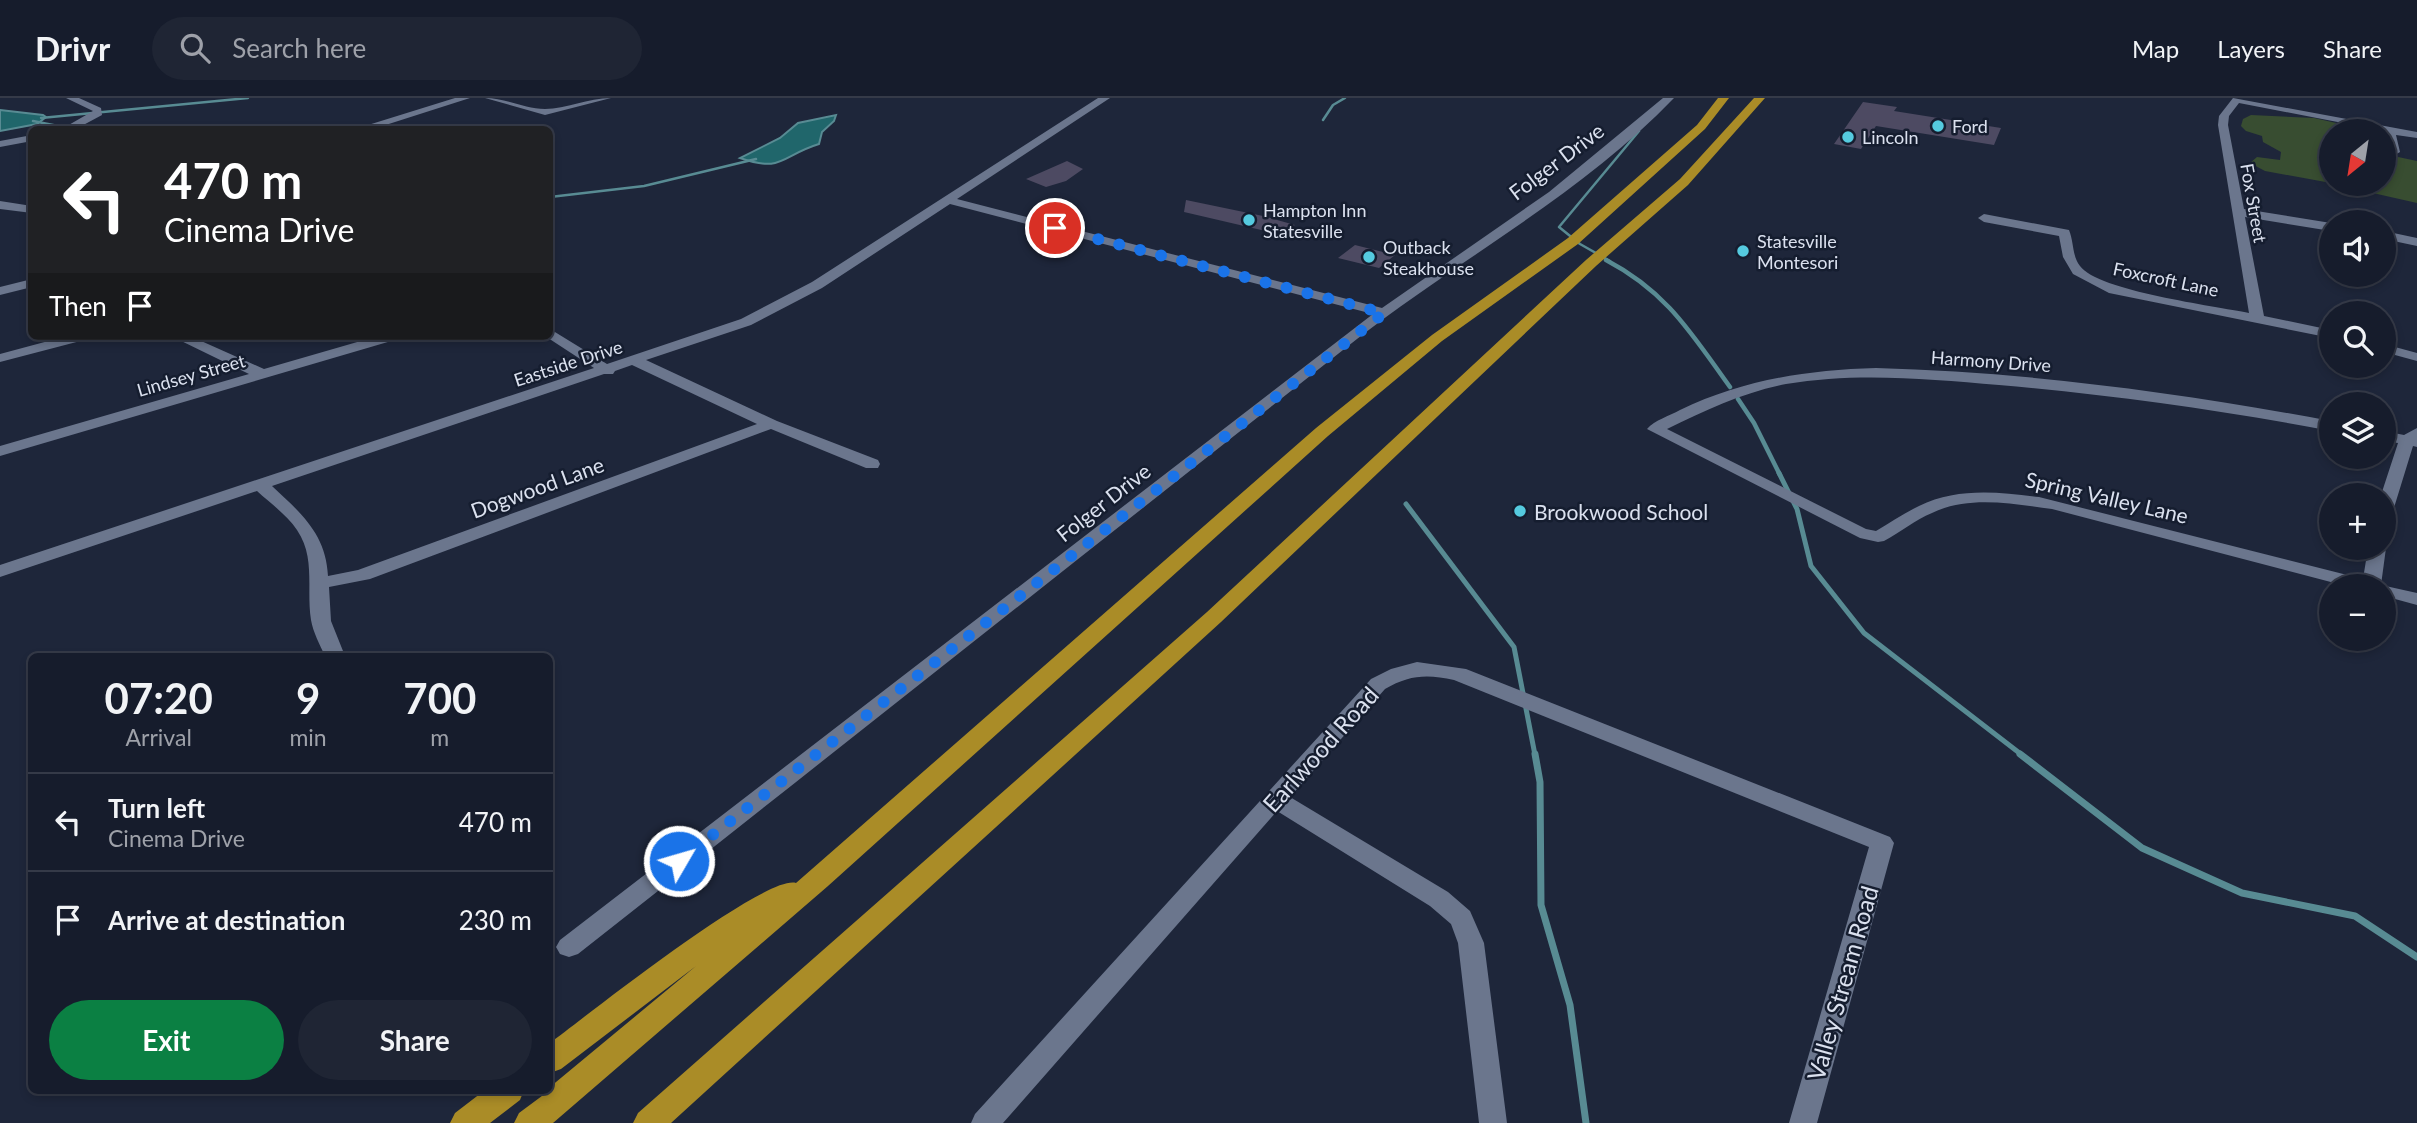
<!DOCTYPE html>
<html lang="en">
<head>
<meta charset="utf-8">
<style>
  body { margin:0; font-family:Lato,sans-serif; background:#1f2534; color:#f1f3f6; height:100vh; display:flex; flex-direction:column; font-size:26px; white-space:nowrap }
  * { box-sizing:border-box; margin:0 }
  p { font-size:23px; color:#9ea1a9 }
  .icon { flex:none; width:38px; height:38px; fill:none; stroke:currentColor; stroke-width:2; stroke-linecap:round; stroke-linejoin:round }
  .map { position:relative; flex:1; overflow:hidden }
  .details { position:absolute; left:28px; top:555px; width:525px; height:441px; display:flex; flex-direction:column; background:#161c2c; border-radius:10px; box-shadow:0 4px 10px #0003,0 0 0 2px #353a48 }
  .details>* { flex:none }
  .banner { position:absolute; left:28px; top:28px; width:525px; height:214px; border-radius:10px; box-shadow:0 4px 10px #0003,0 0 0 2px #353a48; background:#202124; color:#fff; overflow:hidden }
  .needle { width:46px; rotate:210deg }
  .controls { position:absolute; left:2319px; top:21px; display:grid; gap:14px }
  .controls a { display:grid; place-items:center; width:77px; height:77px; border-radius:50%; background:#161c2c; box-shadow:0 4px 10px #0003,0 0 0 2px #353a48; font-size:35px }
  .pin { position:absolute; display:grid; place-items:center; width:60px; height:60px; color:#fff; margin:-30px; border:4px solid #fff; border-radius:50%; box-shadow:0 2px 7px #0007 }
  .me { position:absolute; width:77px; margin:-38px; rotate:52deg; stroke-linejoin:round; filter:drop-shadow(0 0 5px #0008) }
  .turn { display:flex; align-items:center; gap:24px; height:147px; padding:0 21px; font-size:32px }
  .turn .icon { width:91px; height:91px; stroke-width:2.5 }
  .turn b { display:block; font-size:49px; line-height:60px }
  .then { display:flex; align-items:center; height:66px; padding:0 21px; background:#0003; gap:14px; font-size:26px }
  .eta { display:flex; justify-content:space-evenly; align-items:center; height:119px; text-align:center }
  .eta b { font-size:42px; font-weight:700; line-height:49px }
  .button { display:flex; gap:14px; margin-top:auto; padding:14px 21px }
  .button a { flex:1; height:80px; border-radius:42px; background:#0b8043; color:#fff; font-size:28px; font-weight:700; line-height:80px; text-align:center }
  .button a+a { background:#1f2534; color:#f1f3f6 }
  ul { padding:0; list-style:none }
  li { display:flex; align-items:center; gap:21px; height:98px; padding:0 21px; border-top:2px solid #353a48 }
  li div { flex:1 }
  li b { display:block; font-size:26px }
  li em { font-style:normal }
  header { display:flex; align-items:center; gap:42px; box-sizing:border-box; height:98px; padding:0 35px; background:#161c2c; border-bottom:2px solid #353a48 }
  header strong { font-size:33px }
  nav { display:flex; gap:38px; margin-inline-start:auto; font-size:24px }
  .search { width:490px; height:63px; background:#1f2534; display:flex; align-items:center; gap:18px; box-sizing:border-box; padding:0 24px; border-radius:38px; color:#9ea1a9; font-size:26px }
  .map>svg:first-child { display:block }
</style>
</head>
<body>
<header>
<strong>Drivr</strong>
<div class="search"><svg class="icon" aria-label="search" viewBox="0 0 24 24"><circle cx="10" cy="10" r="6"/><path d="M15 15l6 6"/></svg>Search here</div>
<nav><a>Map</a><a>Layers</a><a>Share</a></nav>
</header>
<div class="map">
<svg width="2417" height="1025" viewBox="0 0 2417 1025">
  <rect width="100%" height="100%" fill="#1e263a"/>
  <path fill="#384d31" d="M2251,17L2314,20L2354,29L2331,33V85L2265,73L2250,65L2257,59L2280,62L2281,54L2263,44L2262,38L2246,33L2241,28L2243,21Z
    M2384,56L2417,63V105L2333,86H2384Z"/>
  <path fill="#20666b" stroke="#588b93" stroke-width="2" d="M0,12L43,17L46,19L37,26L0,33Z
    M836,17L834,23L822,34L819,46C780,58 783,75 740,60L780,40L798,25Z"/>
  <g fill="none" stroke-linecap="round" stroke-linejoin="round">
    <path stroke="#588b93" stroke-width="2.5" d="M41,20L248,0
      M1323,22L1333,7L1345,0
      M33,23L68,30
      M550,99L644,88L756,61
      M1610,163L1580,146L1559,129L1639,33"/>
    <path stroke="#588b93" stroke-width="4.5" d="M1606,162C1667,194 1691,235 1730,289
      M1738,301L1754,325L1780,377"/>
    <path stroke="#588b93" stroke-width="5" d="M1779,375L1797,411L1811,468L1864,535L2022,657
      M1406,406L1514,549L1535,657"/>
    <path stroke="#588b93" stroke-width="7" d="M1535,656L1540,684L1541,807L1570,907L1586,1025
      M2020,656L2142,750L2242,795L2355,818L2417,859"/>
  </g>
  <path fill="#4d4a62" d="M1863,4L1897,9L1894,13L2001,30L1994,47L1876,28L1861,51L1834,46Z
    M1067,63L1083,71L1066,83L1046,89L1026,81Z
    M1186,102L1263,118L1295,127L1278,136L1184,114Z
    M1355,147L1395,157L1379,170L1338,160Z"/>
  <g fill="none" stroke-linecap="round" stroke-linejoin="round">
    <path fill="#6b768d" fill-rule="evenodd" d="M66,0H79L101,10L102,17L74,32H60L93,13Z
      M455,0H470L370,32H352Z
      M485,0C506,0 525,11 545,11C566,11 588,0 611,0L545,17Z
      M1098,0H1110L957,101L1382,210L1549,94L1663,0H1674C1582,96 1461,160 1357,241C1097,446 838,651 578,856L569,859L560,856L556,849L560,842L1373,216L950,106L822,190L751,227L646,262L777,323L878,362L880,366L878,370H866L771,331L370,481L329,489L331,523L345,558H325C320,547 313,534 311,522C306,491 316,460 297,432C287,417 270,405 257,393L0,479V467L594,270L545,238H550V231L607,266L741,221L812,184ZM632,267L757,326L358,472L328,478C326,436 301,415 272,388L604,276H613L615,273Z
      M2233,0L2417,34V40L2396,37L2400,54L2395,57L2390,54L2384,33L2239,5L2229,18L2228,27L2244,111L2331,125V133L2245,119L2264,218L2331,232V240L2109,195L2073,176L2063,159L2059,138L1984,124L1978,120L1984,116L2069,132C2074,144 2072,158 2080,168C2098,193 2215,208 2249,215L2218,27L2219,18Z
      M32,37V43L0,49V43Z
      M0,103L32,108V115L0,111Z
      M2384,133L2417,140V148L2384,141Z
      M32,181V189L0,197V189Z
      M67,238H90L88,241L0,264V256Z
      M171,238H190L264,271L378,238H400L398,241L0,358V348L249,276Z
      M2384,246L2417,255V263L2384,254Z
      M1876,270C2028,274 2181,295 2331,323V333C2221,312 2110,297 1999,287C1928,281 1857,274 1786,286C1744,294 1706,312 1667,331L1866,431L1876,433C1890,425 1904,415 1919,408C1957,389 1999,394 2039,399L2363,481L2368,450H2384V446L2386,450L2381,487L2417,495V507L2384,498V488H2346L2052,411C2013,406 1969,397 1932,415C1915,422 1901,434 1884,443L1878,444L1860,440L1647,331C1655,322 1669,318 1680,312C1743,282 1806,272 1876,270Z
      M2417,330V349L2413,348L2393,413L2384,418V397H2381L2398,345L2384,343V333L2404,337Z
      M1417,564L1466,571L1890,739L1894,745L1817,1025H1789L1869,749L1454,582C1427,576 1409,577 1385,591L1290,699L1448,794L1470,813L1484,845L1507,1025H1479L1458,845L1451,826L1430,808L1277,713L1003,1025H971L975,1016L1371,581L1391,571Z"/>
    <path fill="#aa8c27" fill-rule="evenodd" d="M1718,0H1729L1705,31L1578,146L1442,243L1328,338L828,788L553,1025H514L519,1015L550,992V989L696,868L561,971L550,975V945C585,919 764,776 796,785L1316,330L1432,237L1568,140L1697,27Z
      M1754,0H1765L1688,87L1596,168L1221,524L671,1025H633L638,1015L1207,514L1586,162L1680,81Z
      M485,992H524L520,1002L490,1025H450L455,1015Z"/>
  </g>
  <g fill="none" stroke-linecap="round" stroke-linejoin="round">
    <path stroke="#1a73e8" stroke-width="12" stroke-dasharray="0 21.6" d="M679,763L1384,215L1055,130"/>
  </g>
  <g fill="#55cadf" stroke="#151d2f" stroke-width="2.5">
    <circle cx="1938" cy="28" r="7"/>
    <circle cx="1848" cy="39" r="7"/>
    <circle cx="1249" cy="122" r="7"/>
    <circle cx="1743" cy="153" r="7"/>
    <circle cx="1369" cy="159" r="7"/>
    <circle cx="1520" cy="413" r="7"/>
  </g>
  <g text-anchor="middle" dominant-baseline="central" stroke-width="5" stroke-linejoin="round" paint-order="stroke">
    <g font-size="18" fill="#dbe1ef" stroke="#151d2f" text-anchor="start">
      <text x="1952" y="28">Ford</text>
      <text x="1862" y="39">Lincoln</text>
      <text x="1263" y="112">Hampton Inn<tspan x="1263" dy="21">Statesville</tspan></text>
      <text x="1757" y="143">Statesville<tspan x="1757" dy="21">Montesori</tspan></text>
      <text x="1383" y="149">Outback<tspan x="1383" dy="21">Steakhouse</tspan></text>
    </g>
    <g font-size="18" fill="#dbe1ef" stroke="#151d2f">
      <text transform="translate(2254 105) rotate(80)">Fox Street</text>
      <text transform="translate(2166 181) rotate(12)">Foxcroft Lane</text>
      <text transform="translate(1991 263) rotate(4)">Harmony Drive</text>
      <text transform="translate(568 265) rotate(-18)">Eastside Drive</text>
      <text transform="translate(191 277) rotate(-16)">Lindsey Street</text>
    </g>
    <g font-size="21" fill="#dbe1ef" stroke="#151d2f">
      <text transform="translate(1556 63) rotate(-37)">Folger Drive</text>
      <text transform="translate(537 389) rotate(-20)">Dogwood Lane</text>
      <text transform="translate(2107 399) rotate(13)">Spring Valley Lane</text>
      <text transform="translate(1103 404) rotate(-38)">Folger Drive</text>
    </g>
    <g font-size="21" fill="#dbe1ef" stroke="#151d2f" text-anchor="start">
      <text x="1534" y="413">Brookwood School</text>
    </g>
    <g font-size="24" fill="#dbe1ef" stroke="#151d2f">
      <text transform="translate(1320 651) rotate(-48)">Earlwood Road</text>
      <text transform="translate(1842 885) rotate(-74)">Valley Stream Road</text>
    </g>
  </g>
</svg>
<div class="controls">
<a><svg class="needle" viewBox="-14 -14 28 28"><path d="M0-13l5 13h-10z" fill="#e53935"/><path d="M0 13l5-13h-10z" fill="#9ea1a9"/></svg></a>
<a><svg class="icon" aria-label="sound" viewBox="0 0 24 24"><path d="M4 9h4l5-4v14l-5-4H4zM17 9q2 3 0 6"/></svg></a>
<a><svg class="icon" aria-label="search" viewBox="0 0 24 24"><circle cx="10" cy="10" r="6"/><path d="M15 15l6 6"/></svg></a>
<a><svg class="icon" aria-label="layers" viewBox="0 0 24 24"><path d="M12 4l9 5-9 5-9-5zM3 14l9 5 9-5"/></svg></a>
<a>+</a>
<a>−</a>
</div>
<div class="pin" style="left:1055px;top:130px;background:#d93025"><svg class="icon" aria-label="arrive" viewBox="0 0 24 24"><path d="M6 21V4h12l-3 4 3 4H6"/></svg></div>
<svg class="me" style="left:679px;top:763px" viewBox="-20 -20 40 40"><circle r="17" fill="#1a73e8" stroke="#fff" stroke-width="3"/><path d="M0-11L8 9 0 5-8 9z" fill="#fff"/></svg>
<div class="banner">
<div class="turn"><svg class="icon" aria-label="left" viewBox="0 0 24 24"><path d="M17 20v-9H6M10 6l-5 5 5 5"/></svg><div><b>470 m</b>Cinema Drive</div></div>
<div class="then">Then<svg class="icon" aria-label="arrive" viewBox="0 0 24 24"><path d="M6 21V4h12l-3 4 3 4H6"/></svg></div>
</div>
<section class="details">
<div class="eta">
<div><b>07:20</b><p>Arrival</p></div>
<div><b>9</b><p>min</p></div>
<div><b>700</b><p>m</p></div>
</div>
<ul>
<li><svg class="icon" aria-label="left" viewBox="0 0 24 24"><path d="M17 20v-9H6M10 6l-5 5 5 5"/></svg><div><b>Turn left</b><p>Cinema Drive</p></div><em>470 m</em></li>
<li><svg class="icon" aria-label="arrive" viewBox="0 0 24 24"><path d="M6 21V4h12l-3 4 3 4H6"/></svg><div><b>Arrive at destination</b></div><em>230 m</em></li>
</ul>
<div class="button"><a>Exit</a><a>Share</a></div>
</section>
</div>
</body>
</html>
